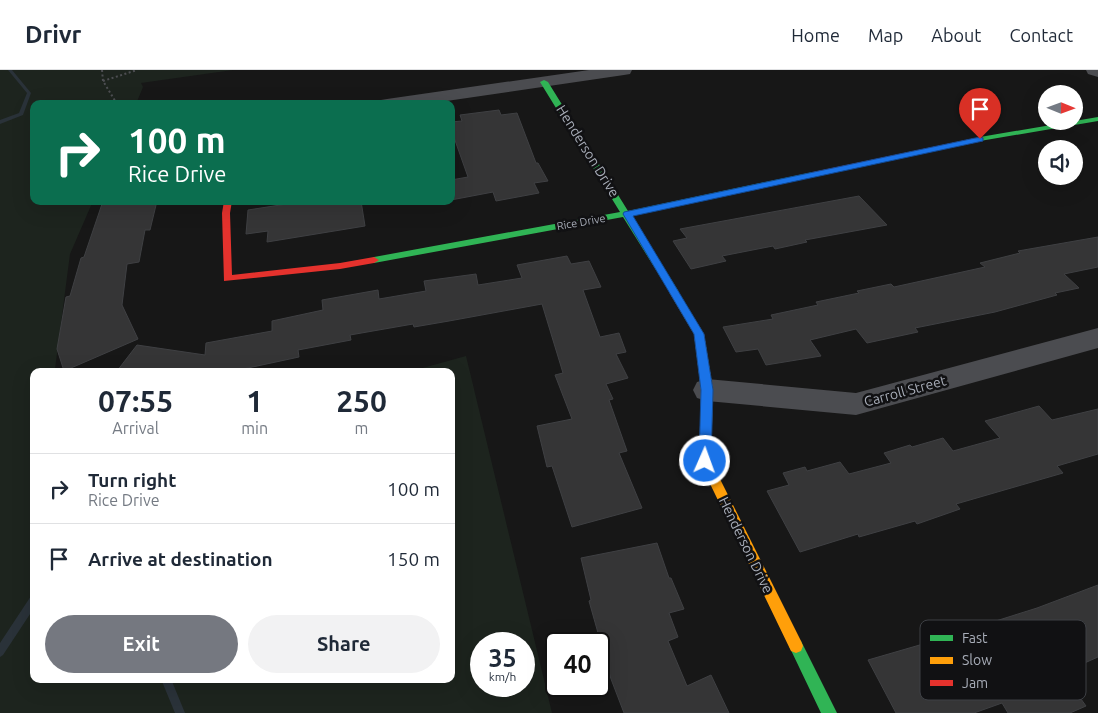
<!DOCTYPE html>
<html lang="en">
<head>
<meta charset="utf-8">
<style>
  body { margin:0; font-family:Ubuntu,sans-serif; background:#f2f2f3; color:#1f2937; height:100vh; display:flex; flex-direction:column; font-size:19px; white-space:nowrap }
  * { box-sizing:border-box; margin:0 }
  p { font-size:16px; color:#747a83 }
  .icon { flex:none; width:28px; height:28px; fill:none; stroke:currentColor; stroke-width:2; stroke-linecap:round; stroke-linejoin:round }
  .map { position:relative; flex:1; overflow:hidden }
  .sheet { position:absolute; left:30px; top:298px; width:425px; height:315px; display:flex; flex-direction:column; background:#fff; border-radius:10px; box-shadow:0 5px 20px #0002 }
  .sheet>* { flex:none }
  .banner { position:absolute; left:30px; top:30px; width:425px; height:105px; border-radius:10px; box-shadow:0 5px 20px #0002; background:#0b6e4f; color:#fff; overflow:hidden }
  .needle { width:32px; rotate:91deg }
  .buttons { position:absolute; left:1038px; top:15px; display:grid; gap:10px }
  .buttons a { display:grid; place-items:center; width:45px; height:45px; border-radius:50%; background:#fff; box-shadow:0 5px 20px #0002; font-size:25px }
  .speed { position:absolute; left:470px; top:562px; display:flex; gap:10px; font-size:25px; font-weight:700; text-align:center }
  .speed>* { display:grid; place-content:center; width:65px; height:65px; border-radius:50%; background:#fff; box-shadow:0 5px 20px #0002; line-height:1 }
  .speed small { font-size:12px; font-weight:400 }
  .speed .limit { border:2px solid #111; border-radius:8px; background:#fff; color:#111 }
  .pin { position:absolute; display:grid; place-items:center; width:42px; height:42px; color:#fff; margin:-51px -21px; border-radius:50% 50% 50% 0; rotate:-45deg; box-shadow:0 0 5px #0007 }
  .pin .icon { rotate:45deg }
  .me { position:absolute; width:55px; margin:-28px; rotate:2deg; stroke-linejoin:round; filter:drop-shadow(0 0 4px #0008) }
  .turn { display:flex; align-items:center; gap:18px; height:105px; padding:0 15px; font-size:22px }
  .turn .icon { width:65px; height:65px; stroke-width:2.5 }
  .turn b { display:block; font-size:35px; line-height:42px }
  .eta { display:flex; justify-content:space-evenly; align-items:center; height:85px; text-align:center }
  .eta b { font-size:30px; font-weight:700; line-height:35px }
  .primary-button { display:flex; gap:10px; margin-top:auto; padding:10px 15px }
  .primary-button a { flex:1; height:58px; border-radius:30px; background:#757880; color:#fff; font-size:20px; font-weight:700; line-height:58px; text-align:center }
  .primary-button a+a { background:#f2f2f3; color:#1f2937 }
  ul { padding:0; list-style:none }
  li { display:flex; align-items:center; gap:15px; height:70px; padding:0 15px; border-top:1px solid #e0e1e3 }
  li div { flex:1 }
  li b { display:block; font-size:19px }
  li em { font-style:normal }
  header { display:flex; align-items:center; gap:30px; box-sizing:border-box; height:70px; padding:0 25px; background:#fff; border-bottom:1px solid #e0e1e3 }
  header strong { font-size:24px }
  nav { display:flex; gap:28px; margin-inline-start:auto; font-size:18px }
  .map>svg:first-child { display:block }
</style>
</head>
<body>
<header>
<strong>Drivr</strong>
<nav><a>Home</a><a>Map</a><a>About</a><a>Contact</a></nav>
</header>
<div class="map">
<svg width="1098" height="643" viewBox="0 0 1098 643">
  <rect width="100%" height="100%" fill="#171717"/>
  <path fill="#1d241e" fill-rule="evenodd" d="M0,0H233L141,13L143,17L136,34H34V131H93L70,184L55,299L58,301H34V609H451V301H412L466,286L552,643H0ZM481,574H524V616H481Z"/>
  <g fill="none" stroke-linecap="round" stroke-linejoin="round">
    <path fill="#2a3239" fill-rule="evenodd" d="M8,0H12L31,23L23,45L0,54V50L19,43L27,23Z
      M34,524V538L3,585L0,587V573L31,526Z
      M161,609H171L185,643H175Z"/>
  </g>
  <path fill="#353536" stroke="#3f4043" d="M499,40L501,45L517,43L536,93H538L548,111L534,113L539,123L496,131L493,122L451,130V110L468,107L451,59V52L462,51L460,45Z
    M859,126L887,155L805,170L807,172L775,179L773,176L722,186L726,191L691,199L673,171L687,168L680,159Z
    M103,131H157L150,160H145L139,192L127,194L122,235L138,269L64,301L57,279L66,227L70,226L81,188L84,187Z
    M306,131H361L365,156L267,172L268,161L246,164L248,140Z
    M1098,167V197L1064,204L1079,218L1055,223L1057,225L995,242L915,258L918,262L867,273L856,259L810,270L821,286L766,295L758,279L736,282L723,257L773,249L771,245L818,235L816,232L859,223L857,221L891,214L894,217L985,197L980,193L1020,183L1018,181Z
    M567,186L571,194L589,191L601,217L583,220L600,267L619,263L626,282L616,284L628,308L606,314L613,329L609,330L627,381L619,383L642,438L572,457L552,396L547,397L537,356L572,349L555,305L563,303L542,234L449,251L414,257L413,254L350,265L351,270L298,280L299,287L234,301H117L137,275L205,285L206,273L272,261V251L323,240L322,230L378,220L379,229L426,221L424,211L476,204L478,215L522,208L517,195Z
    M1039,336L1052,350L1098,339V384L1057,396L1063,403L956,434L960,439L917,454L915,451L859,467L858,464L800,482L767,421L789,415L783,403L805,397L807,401L840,392L849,404L891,393L884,383L910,375L912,377L943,368L953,381L1000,368L985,351Z
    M657,473L669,508H671L684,539L669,543L678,567L668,571L687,616L711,605L729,643H624L611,609L589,531L591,530L581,488Z
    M1098,515V587L1080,595L1084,601L1066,608L1086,636L1070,643H1008L1002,633L974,643H896L868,590L930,572L927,568L978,553L980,556L1037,538Z"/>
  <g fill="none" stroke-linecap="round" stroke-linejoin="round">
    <path stroke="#4d4e52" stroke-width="2" stroke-dasharray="2 2.5" stroke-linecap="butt" d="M102,0L103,11L117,34
      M103,11L137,0"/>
    <path fill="#4b4c50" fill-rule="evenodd" d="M589,0H632L630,4L624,5L426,34H378L381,30L387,29Z
      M1086,0H1098V7L1088,4Z
      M1098,258V278L856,345L707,331L697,328L693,320L697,312L707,309L856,323Z"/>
    <path fill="#30b455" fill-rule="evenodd" d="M544,10L548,12L628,141L813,102L817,104L813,106L631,146L679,222L674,226L671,224L623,147L374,193L371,192L369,190L374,187L620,142L540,12Z
      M1098,47V51L980,71L976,69L980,67Z
      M796,569L801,571L837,643H821L789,576L791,571Z"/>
    <path fill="#ff9f0a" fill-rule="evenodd" d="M674,218L677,220L704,264L713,320L711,391L801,571L803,576L801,581L796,583L791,581L699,391L701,320L694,264L669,222Z"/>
    <path fill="#e5322d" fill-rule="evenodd" d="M980,67H983V71L813,106L809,104L813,102Z
      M224,131H232L230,143L232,205L340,193L374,187L379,190L374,193L340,199L224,211L222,143Z"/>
  </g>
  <path fill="#1a73e8" stroke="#114b97" d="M980,67L983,68V71L633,146L704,264L713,320L711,391L709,395L705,396L701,395L699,391L701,320L694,264L623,144L624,142Z"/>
  <g text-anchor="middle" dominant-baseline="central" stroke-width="5" stroke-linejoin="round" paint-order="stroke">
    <g font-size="11" fill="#a8adb8" stroke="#111113">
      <text transform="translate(581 152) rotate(-10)">Rice Drive</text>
    </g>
    <g font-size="14" fill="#a8adb8" stroke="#111113">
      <text transform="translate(588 81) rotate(58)">Henderson Drive</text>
      <text transform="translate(905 321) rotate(-15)">Carroll Street</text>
      <text transform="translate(746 475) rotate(64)">Henderson Drive</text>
    </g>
  </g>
  <rect x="920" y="550" width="166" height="80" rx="8" fill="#111113" stroke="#3e4045" stroke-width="1"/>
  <rect x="930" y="565" width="23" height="6" fill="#30b455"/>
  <rect x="930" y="587" width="23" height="7" fill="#ff9f0a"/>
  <rect x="930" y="610" width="23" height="6" fill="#e5322d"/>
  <g font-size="14" fill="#a8adb8">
    <text x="962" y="573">Fast</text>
    <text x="962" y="595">Slow</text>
    <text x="962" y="618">Jam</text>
  </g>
</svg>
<div class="buttons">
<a><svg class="needle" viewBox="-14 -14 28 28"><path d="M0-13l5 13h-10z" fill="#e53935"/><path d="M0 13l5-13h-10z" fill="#747a83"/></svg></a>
<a><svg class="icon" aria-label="sound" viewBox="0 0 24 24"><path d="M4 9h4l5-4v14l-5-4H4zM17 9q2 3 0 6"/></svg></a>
</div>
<div class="speed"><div>35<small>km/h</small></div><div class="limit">40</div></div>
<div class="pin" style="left:980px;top:69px;background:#d93025"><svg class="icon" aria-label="arrive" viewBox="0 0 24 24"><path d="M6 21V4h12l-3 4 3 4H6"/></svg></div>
<svg class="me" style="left:705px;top:391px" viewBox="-20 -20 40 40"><circle r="17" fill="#1a73e8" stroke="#fff" stroke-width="3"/><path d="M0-11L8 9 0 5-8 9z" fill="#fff"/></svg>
<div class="banner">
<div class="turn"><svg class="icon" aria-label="right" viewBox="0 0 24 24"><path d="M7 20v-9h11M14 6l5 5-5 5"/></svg><div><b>100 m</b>Rice Drive</div></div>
</div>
<section class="sheet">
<div class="eta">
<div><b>07:55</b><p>Arrival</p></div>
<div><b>1</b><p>min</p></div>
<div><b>250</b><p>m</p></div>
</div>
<ul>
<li><svg class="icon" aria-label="right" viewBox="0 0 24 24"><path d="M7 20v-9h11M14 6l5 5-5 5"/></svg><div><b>Turn right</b><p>Rice Drive</p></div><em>100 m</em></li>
<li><svg class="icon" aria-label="arrive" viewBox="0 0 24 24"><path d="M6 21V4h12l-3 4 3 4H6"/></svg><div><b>Arrive at destination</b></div><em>150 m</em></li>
</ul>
<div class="primary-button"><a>Exit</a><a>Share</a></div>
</section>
</div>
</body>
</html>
